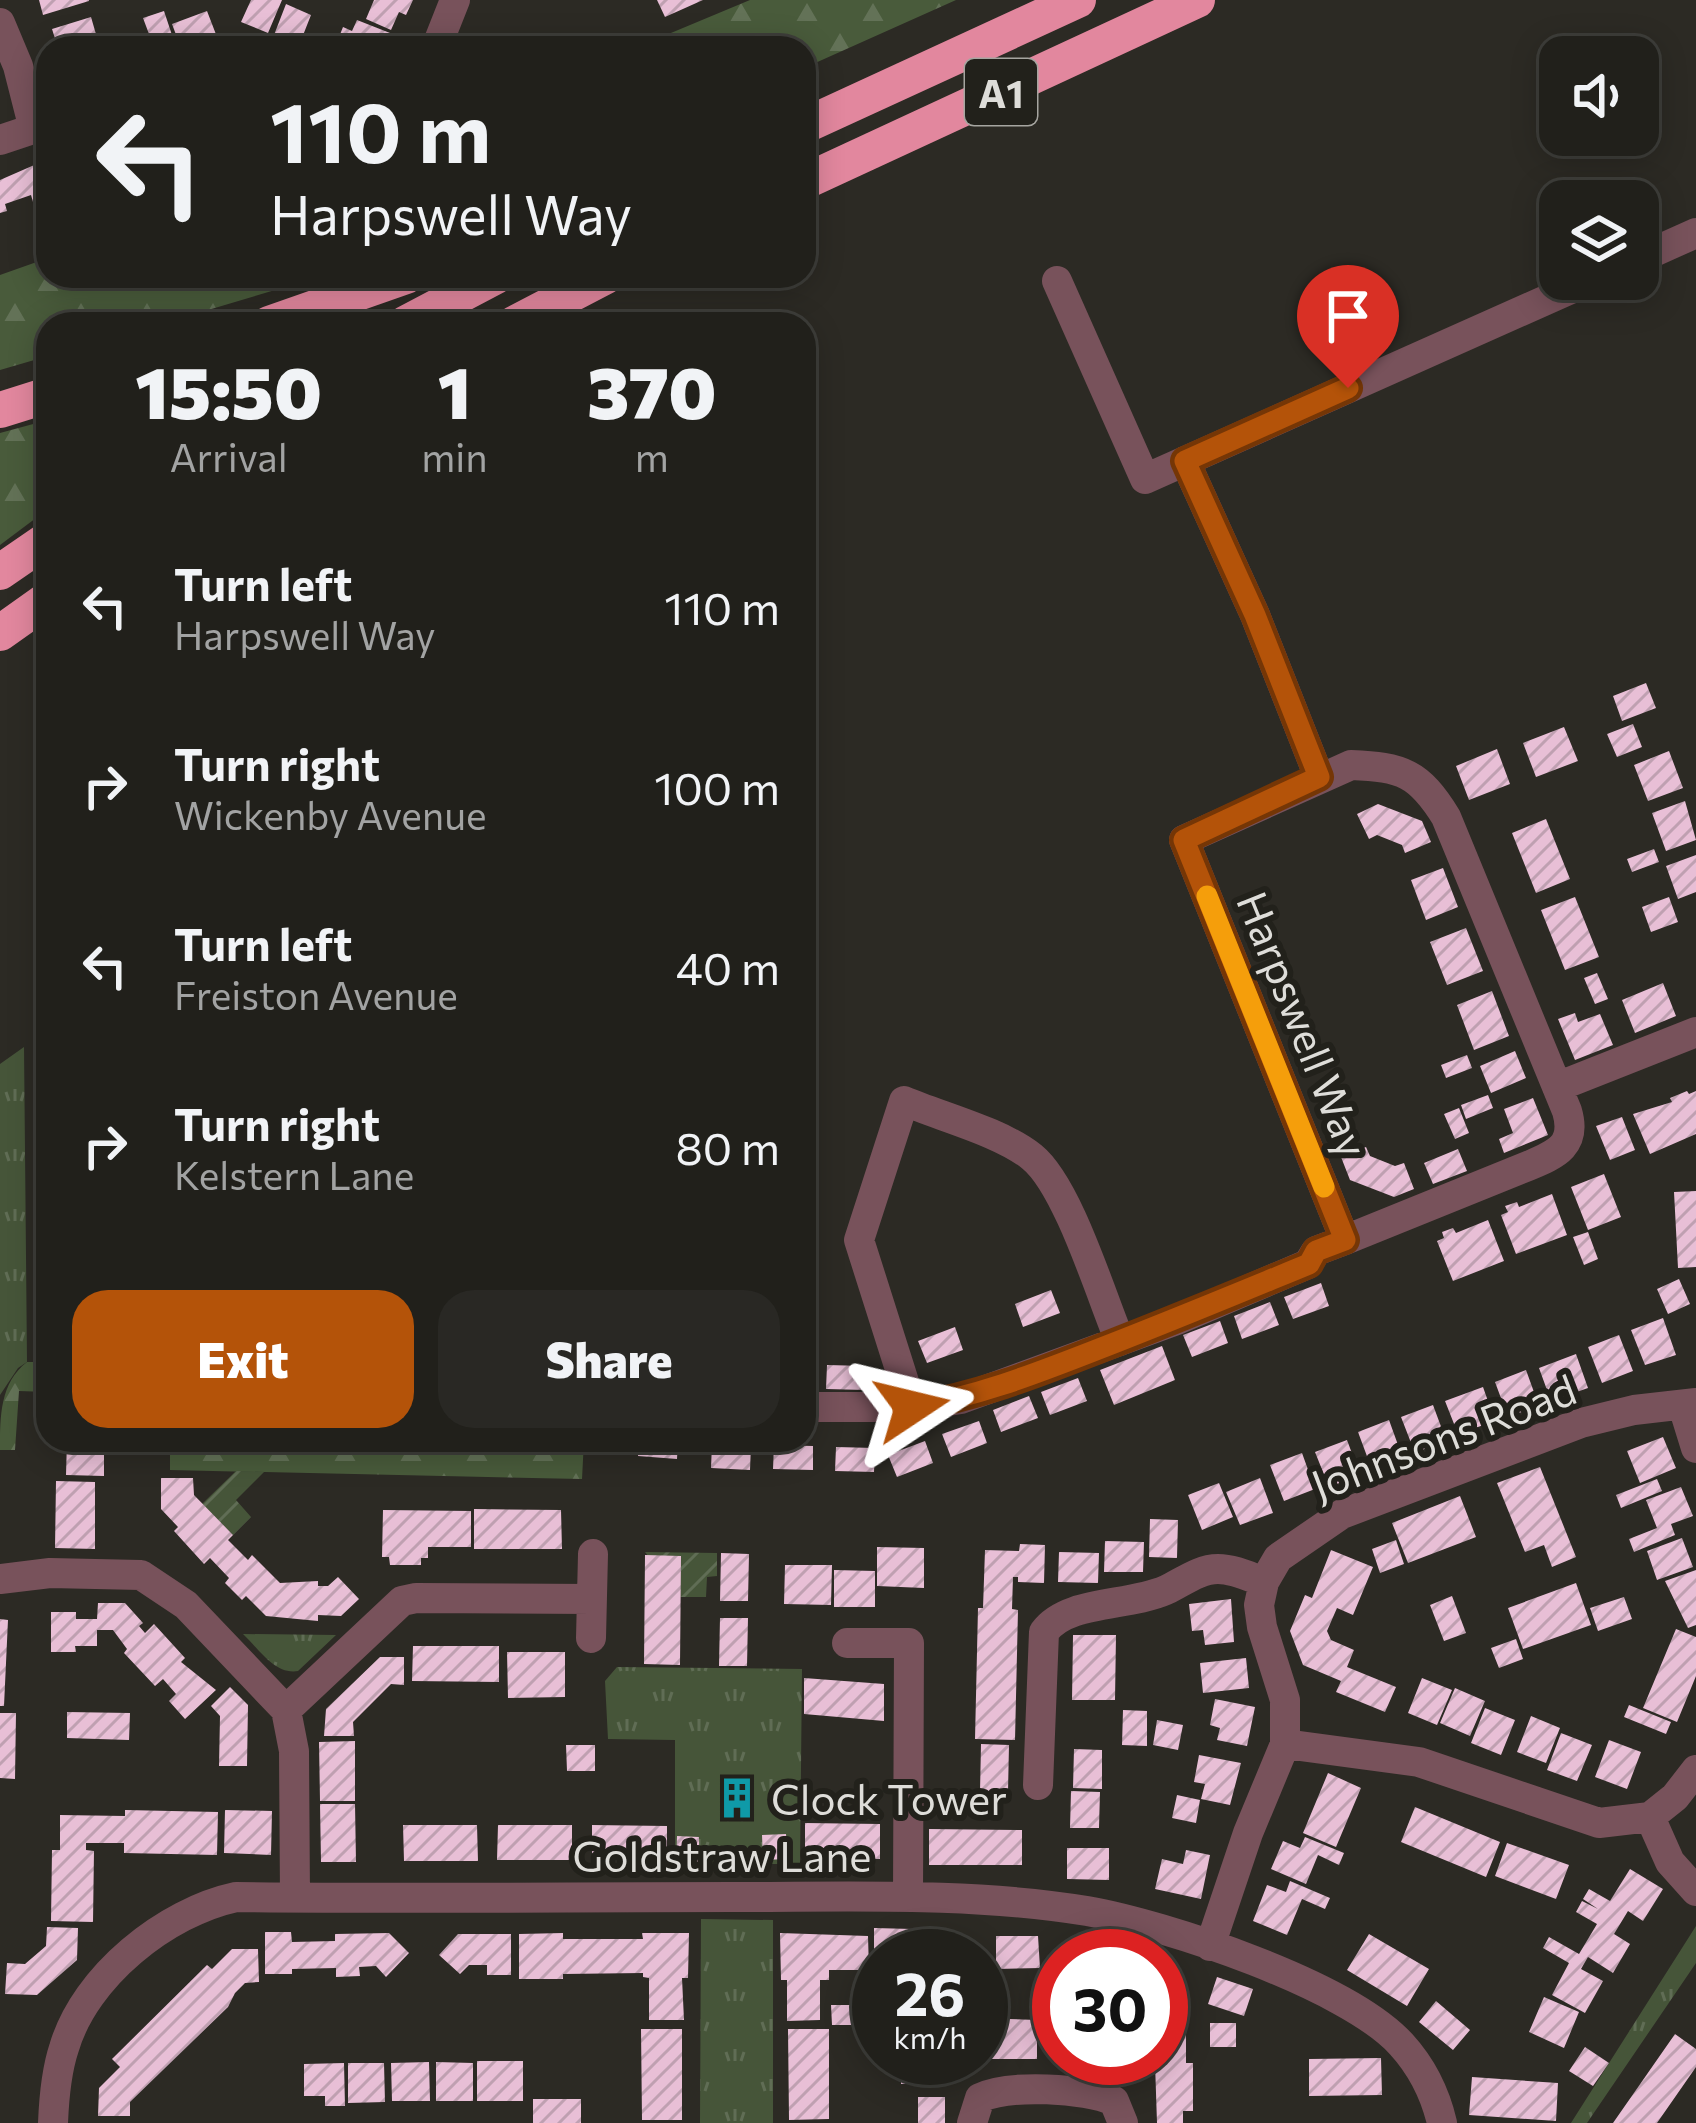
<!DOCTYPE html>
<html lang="en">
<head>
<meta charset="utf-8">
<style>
  body { margin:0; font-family:Commissioner,sans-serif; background:#292824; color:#f1f3f6; height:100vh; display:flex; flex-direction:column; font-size:45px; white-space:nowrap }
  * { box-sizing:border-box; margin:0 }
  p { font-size:39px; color:#a2a3a3 }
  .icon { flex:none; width:66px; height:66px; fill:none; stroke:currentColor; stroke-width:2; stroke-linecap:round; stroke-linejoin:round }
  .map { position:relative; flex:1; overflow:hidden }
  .sheet { position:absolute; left:36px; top:312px; width:780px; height:1140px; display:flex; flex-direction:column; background:#21201b; border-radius:36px; box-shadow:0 6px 30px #0003,0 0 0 3px #3e3e3a }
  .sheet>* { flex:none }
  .guide { position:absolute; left:36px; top:36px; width:780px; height:252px; border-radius:36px; box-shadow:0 6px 30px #0003,0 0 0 3px #3e3e3a; background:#21201b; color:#f1f3f6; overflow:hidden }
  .fabs { position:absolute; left:1539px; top:36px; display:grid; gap:24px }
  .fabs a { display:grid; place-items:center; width:120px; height:120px; border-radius:24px; background:#21201b; box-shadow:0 6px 30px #0003,0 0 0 3px #3e3e3a; font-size:60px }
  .speed { position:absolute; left:852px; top:1929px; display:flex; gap:24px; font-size:60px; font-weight:700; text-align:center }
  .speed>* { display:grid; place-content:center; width:156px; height:156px; border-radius:50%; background:#21201b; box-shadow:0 6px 30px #0003,0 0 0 3px #3e3e3a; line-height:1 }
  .speed small { font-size:30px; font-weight:400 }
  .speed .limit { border:18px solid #d22; background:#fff; color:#111 }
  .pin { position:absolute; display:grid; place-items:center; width:102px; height:102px; color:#fff; margin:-123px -51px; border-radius:50% 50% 50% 0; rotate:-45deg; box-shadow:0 0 12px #0007 }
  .pin .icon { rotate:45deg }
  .me { position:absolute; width:132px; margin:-66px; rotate:80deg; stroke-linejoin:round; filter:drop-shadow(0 0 9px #0008) }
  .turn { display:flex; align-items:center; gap:42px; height:252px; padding:0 36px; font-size:54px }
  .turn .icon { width:156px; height:156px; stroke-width:2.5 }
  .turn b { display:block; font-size:84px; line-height:102px }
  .eta { display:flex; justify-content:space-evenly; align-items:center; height:204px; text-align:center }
  .eta b { font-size:72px; font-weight:800; line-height:84px }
  .action { display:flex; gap:24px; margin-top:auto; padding:24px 36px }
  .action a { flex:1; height:138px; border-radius:36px; background:#b45309; color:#fff; font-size:48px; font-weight:800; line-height:138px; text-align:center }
  .action a+a { background:#292824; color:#f1f3f6 }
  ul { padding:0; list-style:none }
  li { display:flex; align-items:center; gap:36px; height:180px; padding:0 36px }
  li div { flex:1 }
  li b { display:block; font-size:45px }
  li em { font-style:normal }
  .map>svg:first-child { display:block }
</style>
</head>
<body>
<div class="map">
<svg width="1696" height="2123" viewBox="0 0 1696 2123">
  <defs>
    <pattern id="grass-tufts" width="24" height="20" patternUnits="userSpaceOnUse" patternTransform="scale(3)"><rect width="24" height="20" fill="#465539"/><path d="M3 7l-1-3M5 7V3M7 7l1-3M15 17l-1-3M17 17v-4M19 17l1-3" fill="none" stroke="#606d55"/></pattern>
    <pattern id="forest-firs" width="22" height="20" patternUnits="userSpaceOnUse" patternTransform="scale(3)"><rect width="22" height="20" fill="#495b3b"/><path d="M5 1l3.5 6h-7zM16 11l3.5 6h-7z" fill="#637257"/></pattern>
    <pattern id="garden-furrows" width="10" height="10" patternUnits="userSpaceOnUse" patternTransform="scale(3)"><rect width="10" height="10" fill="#465539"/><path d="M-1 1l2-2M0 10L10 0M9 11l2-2" fill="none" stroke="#606d55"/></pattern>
    <pattern id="building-hatch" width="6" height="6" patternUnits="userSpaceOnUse" patternTransform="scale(3)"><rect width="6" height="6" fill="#e8bfd6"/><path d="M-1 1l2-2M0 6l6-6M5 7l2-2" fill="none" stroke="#bfa0b1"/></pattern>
  </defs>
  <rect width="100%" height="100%" fill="#2c2a24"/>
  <path fill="url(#grass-tufts)" d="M24,1047L27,1362L18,1368L0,1395V1064Z
    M243,1634L336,1635L298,1671C275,1675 259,1649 243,1634Z
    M617,1667L802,1669L800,1864H675V1740L608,1739L605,1681Z
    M701,1919L773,1920V2123H700Z
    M1696,1926V1963L1587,2123H1571Z"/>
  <path fill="url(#forest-firs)" d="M750,0H956L804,68V48H635Z
    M48,258V276H322L161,324H48V356L0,370V275Z
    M48,420V509L0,545V433Z
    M27,1362H48V1392L19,1391L15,1450H0C0,1416 0,1383 27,1362Z
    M170,1440H584L582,1479L170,1470Z"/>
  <path fill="url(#garden-furrows)" d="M236,1471L264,1472L236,1500L251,1517L233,1535L202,1504Z
    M645,1552L717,1553V1576L707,1577L706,1597H680Z"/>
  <path fill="url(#building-hatch)" d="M39,0H89V1L43,15Z
    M251,0H282L268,33L241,22Z
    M374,0H413L406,15L399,12L391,30L366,19Z
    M657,0H703L665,17Z
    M286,4L311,15L298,48L279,44L281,38L274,35Z
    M164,11L172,35L152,42L143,18Z
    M207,11L217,37L206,42L208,48H181L172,24Z
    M91,17L100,48H58L52,29Z
    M357,20L390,33L386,43L397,48H352L337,42L343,27L352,31Z
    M48,159V197L33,202L31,195L5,204L7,211L0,213V180Z
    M1646,683L1656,708L1622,721L1613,696Z
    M1633,724L1642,747L1617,757L1607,734Z
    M1564,727L1578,761L1536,777L1523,743Z
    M1497,749L1510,784L1469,800L1456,766Z
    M1669,751L1683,788L1648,801L1634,765Z
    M1685,801L1696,840L1666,851L1652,813Z
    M1378,804L1422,821L1431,842L1405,853L1402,845L1377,835L1369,839L1357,814Z
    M1546,819L1570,879L1536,893L1512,833Z
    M1654,849L1659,862L1632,872L1627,859Z
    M1696,855V892L1678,899L1666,866Z
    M1443,868L1458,907L1426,920L1411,880Z
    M1575,897L1599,957L1565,970L1541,910Z
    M1669,897L1678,922L1651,932L1642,907Z
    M1466,928L1483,971L1447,985L1430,942Z
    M1597,973L1608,999L1595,1004L1584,978Z
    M1663,983L1676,1016L1635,1033L1622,1000Z
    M1492,991L1509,1036L1474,1050L1457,1005Z
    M1575,1013L1578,1022L1600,1014L1613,1045L1575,1060L1558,1019Z
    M1515,1051L1526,1078L1491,1093L1480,1066Z
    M1467,1055L1472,1068L1446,1078L1441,1065Z
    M1687,1091L1689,1094L1696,1091V1134L1650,1154L1633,1114L1672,1102L1670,1098Z
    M1488,1095L1493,1108L1466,1119L1461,1105Z
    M1533,1098L1548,1135L1504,1153L1499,1139L1513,1133L1504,1109Z
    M1459,1108L1469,1133L1455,1139L1444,1114Z
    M1622,1117L1635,1150L1610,1160L1596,1126Z
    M1366,1147L1370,1156L1395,1166L1404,1163L1414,1189L1394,1197L1350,1180L1341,1157Z
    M1458,1149L1467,1171L1433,1184L1424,1163Z
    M1604,1174L1621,1217L1588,1230L1571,1187Z
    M1696,1191V1267L1678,1268L1674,1192Z
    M1552,1194L1567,1235L1516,1254L1501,1215L1508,1212L1505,1206L1517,1202L1519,1207Z
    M1488,1220L1504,1261L1453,1281L1437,1241L1444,1238L1442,1232L1453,1228L1456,1233Z
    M1588,1232L1598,1259L1584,1265L1573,1237Z
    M1679,1279L1690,1304L1668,1314L1657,1289Z
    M1321,1283L1329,1306L1293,1319L1284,1297Z
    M1051,1290L1060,1313L1023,1327L1015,1304Z
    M1270,1302L1279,1325L1242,1339L1234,1316Z
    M1663,1318L1676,1355L1645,1365L1631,1330Z
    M1220,1321L1228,1343L1192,1357L1183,1335Z
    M955,1327L963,1350L927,1363L918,1341Z
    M1619,1335L1633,1371L1602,1383L1588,1347Z
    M1162,1346L1175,1380L1114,1405L1100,1370Z
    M1576,1354L1588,1388L1551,1401L1539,1368Z
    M827,1365L866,1366L865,1390L826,1389Z
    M1526,1370L1539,1406L1508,1417L1495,1382Z
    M1078,1378L1087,1401L1050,1415L1041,1392Z
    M1483,1387L1495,1421L1458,1434L1445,1401Z
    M1029,1396L1038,1418L1001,1432L993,1410Z
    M1433,1405L1446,1440L1415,1453L1401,1417Z
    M1389,1420L1402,1456L1371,1467L1358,1432Z
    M979,1421L987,1443L951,1457L942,1434Z
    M1663,1437L1676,1468L1640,1483L1627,1451Z
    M67,1440H104V1476L66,1475Z
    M639,1440H678L677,1459L638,1456Z
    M1347,1440L1360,1475L1329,1487L1315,1452Z
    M925,1441L933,1463L897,1477L888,1455Z
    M712,1444L751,1446L750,1470L711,1468Z
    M774,1445L813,1446V1470L773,1469Z
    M836,1447L875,1448L874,1472L835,1471Z
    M1302,1453L1315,1489L1284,1501L1270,1465Z
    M1540,1467L1576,1557L1552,1567L1544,1545L1525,1552L1497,1483Z
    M161,1478H193L194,1495L233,1535L228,1540L248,1560L252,1555L280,1583L318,1581V1586H328L338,1577L359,1599L341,1616L318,1615V1621L266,1616L246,1596L242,1600L225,1583L229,1578L210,1558L204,1564L174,1531L178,1527L161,1509Z
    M1260,1478L1273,1513L1240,1525L1226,1492Z
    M1657,1479L1662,1491L1621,1508L1616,1495Z
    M56,1481L95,1482V1549L55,1548Z
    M1219,1483L1233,1517L1202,1530L1188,1495Z
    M1681,1487L1693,1516L1671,1524L1675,1535L1634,1552L1629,1539L1657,1528L1646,1500Z
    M1460,1496L1476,1537L1408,1563L1392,1523Z
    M474,1509L561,1510L562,1549H474Z
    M383,1510L471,1511V1547H428V1558H421V1565H390L389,1557H382Z
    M1150,1519L1178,1520L1177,1558L1149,1557Z
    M1682,1538L1693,1567L1657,1580L1647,1551Z
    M1396,1540L1404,1564L1380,1573L1372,1549Z
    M1105,1541L1144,1542L1143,1572H1104Z
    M1020,1544L1045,1545L1044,1583L1018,1582V1577H1013L1012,1609L1018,1610L1015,1740L975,1739L978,1608H983L985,1550L1019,1551Z
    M877,1547L924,1548V1588L877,1586Z
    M1331,1550L1373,1567L1353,1615L1337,1608L1327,1631L1331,1640L1354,1650L1347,1667L1396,1687L1385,1712L1336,1692L1341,1681L1303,1665L1290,1631L1305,1595L1312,1598Z
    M1059,1552L1099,1553L1098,1583L1058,1582Z
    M721,1553L749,1554L748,1601H720Z
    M645,1555L681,1556L680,1665L644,1664Z
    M785,1565H832L831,1605L784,1604Z
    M834,1570L875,1571V1607H834Z
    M1696,1570V1625L1688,1628L1665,1581Z
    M1576,1583L1591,1625L1523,1649L1508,1608Z
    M1452,1596L1466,1633L1444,1641L1430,1605Z
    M1624,1597L1632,1619L1598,1631L1590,1608Z
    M1231,1599L1234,1642L1205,1645L1203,1630L1192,1631L1189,1604Z
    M98,1603H125L143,1623L139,1626L145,1633L154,1624L185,1658L181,1662L216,1690L185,1719L169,1701L176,1694L163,1679L155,1686L124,1653L127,1649L113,1630H97V1646H75L76,1652H51V1612H76V1619H97Z
    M720,1618H748L747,1666H719Z
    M0,1619L8,1620L4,1706H0Z
    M1676,1629L1696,1637V1676L1677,1722L1643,1708Z
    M1073,1635H1116L1115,1700H1072Z
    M1516,1639L1523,1659L1499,1668L1491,1648Z
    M413,1646H499V1682L412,1681Z
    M507,1652H565V1697L508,1698Z
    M380,1657H404V1685L391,1684L353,1722L354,1736H324L326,1709Z
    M1246,1658L1249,1688L1203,1693L1200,1663Z
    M804,1678L884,1684V1721L804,1714Z
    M1422,1678L1452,1690L1437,1725L1408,1713Z
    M230,1687L248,1705L247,1766H219L220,1716L211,1706Z
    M1455,1688L1485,1701L1470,1736L1440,1723Z
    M1215,1699L1255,1707L1247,1746L1217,1740L1220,1728L1210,1725Z
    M1629,1705L1671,1722L1666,1734L1624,1717Z
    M1485,1708L1515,1720L1501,1755L1471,1743Z
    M1123,1710L1147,1711V1746L1122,1745Z
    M67,1712L130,1713L129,1740L67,1738Z
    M0,1713H16L15,1779L0,1778Z
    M1531,1716L1560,1728L1546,1763L1517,1752Z
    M1157,1720L1183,1725L1178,1750L1153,1745Z
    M1561,1733L1592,1745L1577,1781L1547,1770Z
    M1609,1740L1641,1752L1627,1789L1595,1777Z
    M355,1741V1801H320L319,1742Z
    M981,1744L1009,1745L1008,1792H980Z
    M566,1745H595V1771H567Z
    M1074,1749L1102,1750V1789L1073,1788Z
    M1199,1755L1241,1763L1230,1805L1201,1799L1205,1784L1194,1782Z
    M1328,1773L1361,1788L1336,1847L1303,1833Z
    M720,1780H753L754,1815H720Z
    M1071,1791L1100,1792L1099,1828H1070Z
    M1177,1795L1200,1800L1196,1823L1172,1818Z
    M320,1804H355L356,1862H321Z
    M1415,1807L1500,1842L1486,1877L1401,1842Z
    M125,1810L218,1812L217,1855L124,1853V1843H86V1850L94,1851L93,1922L51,1921L52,1850H60V1815L125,1816Z
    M225,1810L272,1811L271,1855L224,1853Z
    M805,1823L880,1824V1859L805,1858Z
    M403,1825H477L478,1861H404Z
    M498,1825H572V1860H497Z
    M592,1825L667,1826V1860H592Z
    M929,1829L1022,1830V1865H929Z
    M786,1834L788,1859L763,1860L762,1835Z
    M677,1836L699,1837V1862H676Z
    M1305,1837L1344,1853L1339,1865L1318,1855L1306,1884L1271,1869L1283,1841L1300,1848Z
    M1507,1843L1569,1865L1556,1899L1495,1876Z
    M1067,1848H1109V1880L1067,1879Z
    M1186,1850L1210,1855L1201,1899L1155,1889L1162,1859L1183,1864Z
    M1630,1869L1663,1889L1643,1921L1628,1911L1614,1934L1630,1944L1613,1973L1588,1957L1581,1969L1603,1981L1585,2013L1552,1995L1569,1963L1543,1948L1549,1937L1579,1954L1597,1924L1576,1912L1582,1901L1598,1909L1583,1899L1589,1889L1610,1901Z
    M1290,1881L1330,1898L1325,1909L1302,1899L1287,1935L1253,1921L1267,1885L1286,1892Z
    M47,1927L78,1928L77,1960L37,1995L5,1994L7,1963L25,1964L46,1946Z
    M874,1928L951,1930V1955L874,1954Z
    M265,1932H291L292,1942L335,1941V1934L389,1933L409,1953L386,1977L376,1966L359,1967L360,1976L336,1977V1968L292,1969V1974H265Z
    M563,1933V1939H643L642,1933H689L688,1978H682L684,2020H649V1978L643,1977V1973L563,1974V1979H519V1934Z
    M780,1933L868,1936L869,1970H829V1980H820V2020L787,2021V1980H781Z
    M458,1934H511V1975H487V1965H469L460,1974L439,1955Z
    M1369,1934L1429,1969L1407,2006L1347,1970Z
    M996,1936H1038L1040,1968L996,1969Z
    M1061,1946H1099V1956H1061Z
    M232,1949H258L259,1982L245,1983L235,1993L228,2007L130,2102V2116H98L99,2088L120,2067L112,2059L207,1965L212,1969Z
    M1217,1977L1253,1989L1244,2016L1208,2004Z
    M1544,1997L1579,2012L1564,2048L1529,2032Z
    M1436,2001L1470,2030L1453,2050L1419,2022Z
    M831,2005H856V2025H832Z
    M1009,2019L1037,2020V2059H981V2020Z
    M1210,2023H1236V2047H1210Z
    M1161,2027H1186V2063H1193V2111H1183V2123H1157L1155,2063H1164Z
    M641,2029H682V2120H642Z
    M788,2029H829V2119L789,2120Z
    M1675,2034L1696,2049V2067L1657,2123H1613Z
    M1585,2047L1609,2063L1593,2086L1569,2071Z
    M909,2058L940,2062V2084H901V2061Z
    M1381,2058L1382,2095L1309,2096V2059Z
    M477,2061H523V2101H477Z
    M429,2062L430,2101H392L391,2063Z
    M436,2062L473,2063V2101H436Z
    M344,2063L345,2106H325V2096H304V2064Z
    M348,2063H384L385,2102L348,2103Z
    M1472,2077L1558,2083L1556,2121L1469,2115Z
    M918,2097H945V2123H918Z
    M533,2099H581V2123H533Z"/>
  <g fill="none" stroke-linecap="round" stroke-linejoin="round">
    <path stroke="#78525b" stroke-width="30" d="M0,23L18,66L34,129
      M436,48L455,0
      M0,140L48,124
      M1638,259L1696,233
      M1057,281L1145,479L1593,279
      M1185,461L1255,615L1319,777
      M1557,1087L1696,1032
      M1683,1406L1696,1448
      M804,1407H912L961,1399L1177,1320L1308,1264L1316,1251L1345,1240L1528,1166C1557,1154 1577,1145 1567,1111L1446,817C1419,773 1402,767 1351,765L1184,840L1345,1240
      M912,1407L859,1240L904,1101C942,1117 1001,1132 1032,1157C1068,1186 1101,1296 1120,1341
      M0,1579L50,1573L141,1575L186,1605L286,1710L294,1751L295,1897
      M591,1638L593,1554
      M847,1643H909L908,1897
      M286,1710L402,1601L416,1598L592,1599
      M1285,1744L1419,1762L1599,1823L1650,1817L1675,1797L1696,1770
      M1038,1785L1044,1632C1067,1600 1127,1607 1166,1590C1183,1582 1199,1569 1218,1569C1234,1569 1250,1577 1264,1582
      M1650,1817L1670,1862L1696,1891
      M1210,1946L1248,1833L1285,1744V1700L1262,1627L1259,1605L1264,1582L1278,1558L1342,1514L1581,1423L1634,1410L1696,1403
      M53,2123C54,2098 56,2072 64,2048C85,1976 166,1912 236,1897C402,1899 568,1897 734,1897C851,1897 971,1892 1087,1911C1167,1925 1347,1985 1401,2044C1422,2067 1435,2093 1442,2123
      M972,2123L980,2098C1009,2084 1085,2088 1114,2101L1123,2123"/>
    <path stroke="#e2879e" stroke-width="36" d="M804,126L1078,0
      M804,182L1197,0
      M269,324L406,276
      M405,324L496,276
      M514,324L606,276
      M0,410L48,395
      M0,572L48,539
      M0,633L48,599"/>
  </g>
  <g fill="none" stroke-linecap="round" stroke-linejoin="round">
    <g stroke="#753606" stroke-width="30">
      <path id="route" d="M912,1407C975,1397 1032,1375 1091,1352C1164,1324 1236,1294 1309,1264L1316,1251L1345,1240L1184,840L1319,777L1255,615L1185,461L1348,388"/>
    </g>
    <use href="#route" stroke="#b45309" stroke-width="21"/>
    <path stroke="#f59e0b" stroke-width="21" d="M1207,896L1324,1187"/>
  </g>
  <defs>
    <g id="building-bare" transform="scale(3.24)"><path d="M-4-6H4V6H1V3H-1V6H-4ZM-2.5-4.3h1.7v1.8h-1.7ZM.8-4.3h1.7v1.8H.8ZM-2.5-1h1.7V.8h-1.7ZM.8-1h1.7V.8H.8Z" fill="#0f9aa8" stroke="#22211b" stroke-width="2.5" paint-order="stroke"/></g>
  </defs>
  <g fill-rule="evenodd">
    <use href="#building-bare" x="737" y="1798"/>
  </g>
  <g text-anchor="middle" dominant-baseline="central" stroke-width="12" stroke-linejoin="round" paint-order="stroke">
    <rect fill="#22211b" stroke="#a6a5a0" stroke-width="3" x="965" y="59" width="72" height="66" rx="9"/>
    <g font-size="39" font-weight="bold" fill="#deddd9">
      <text x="1001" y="92">A1</text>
    </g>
    <g font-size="42" fill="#deddd9" stroke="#22211b">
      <text transform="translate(1304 1024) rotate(68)">Harpswell Way</text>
      <text transform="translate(1443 1436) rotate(-21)">Johnsons Road</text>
      <text x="722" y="1855">Goldstraw Lane</text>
    </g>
    <g font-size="42" fill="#deddd9" stroke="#22211b" text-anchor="start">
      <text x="771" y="1798">Clock Tower</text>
    </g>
  </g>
</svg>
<div class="fabs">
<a><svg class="icon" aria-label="sound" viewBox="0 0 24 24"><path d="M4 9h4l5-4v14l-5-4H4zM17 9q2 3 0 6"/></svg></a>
<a><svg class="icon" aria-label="layers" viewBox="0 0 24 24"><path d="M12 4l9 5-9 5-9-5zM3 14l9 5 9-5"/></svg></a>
</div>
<div class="speed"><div>26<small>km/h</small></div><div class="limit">30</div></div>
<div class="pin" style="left:1348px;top:388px;background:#d93025"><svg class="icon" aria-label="arrive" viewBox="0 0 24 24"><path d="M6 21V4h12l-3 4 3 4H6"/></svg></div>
<svg class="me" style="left:912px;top:1407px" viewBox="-20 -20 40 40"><path d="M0-17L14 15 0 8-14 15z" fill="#b45309" stroke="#fff" stroke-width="4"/></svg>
<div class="guide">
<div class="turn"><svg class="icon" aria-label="left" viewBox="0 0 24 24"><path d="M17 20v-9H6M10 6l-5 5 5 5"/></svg><div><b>110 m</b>Harpswell Way</div></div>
</div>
<section class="sheet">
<div class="eta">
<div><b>15:50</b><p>Arrival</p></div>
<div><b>1</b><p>min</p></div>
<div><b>370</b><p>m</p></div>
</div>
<ul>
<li><svg class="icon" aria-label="left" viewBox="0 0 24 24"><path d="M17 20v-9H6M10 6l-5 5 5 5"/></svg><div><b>Turn left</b><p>Harpswell Way</p></div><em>110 m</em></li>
<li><svg class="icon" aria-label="right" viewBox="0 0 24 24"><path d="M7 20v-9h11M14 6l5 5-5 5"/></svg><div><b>Turn right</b><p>Wickenby Avenue</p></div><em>100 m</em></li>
<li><svg class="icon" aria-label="left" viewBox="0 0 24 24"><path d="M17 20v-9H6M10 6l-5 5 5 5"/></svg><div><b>Turn left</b><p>Freiston Avenue</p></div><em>40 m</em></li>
<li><svg class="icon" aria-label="right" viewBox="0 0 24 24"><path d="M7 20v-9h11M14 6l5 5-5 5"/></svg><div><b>Turn right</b><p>Kelstern Lane</p></div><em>80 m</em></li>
</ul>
<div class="action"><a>Exit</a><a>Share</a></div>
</section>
</div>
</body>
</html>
